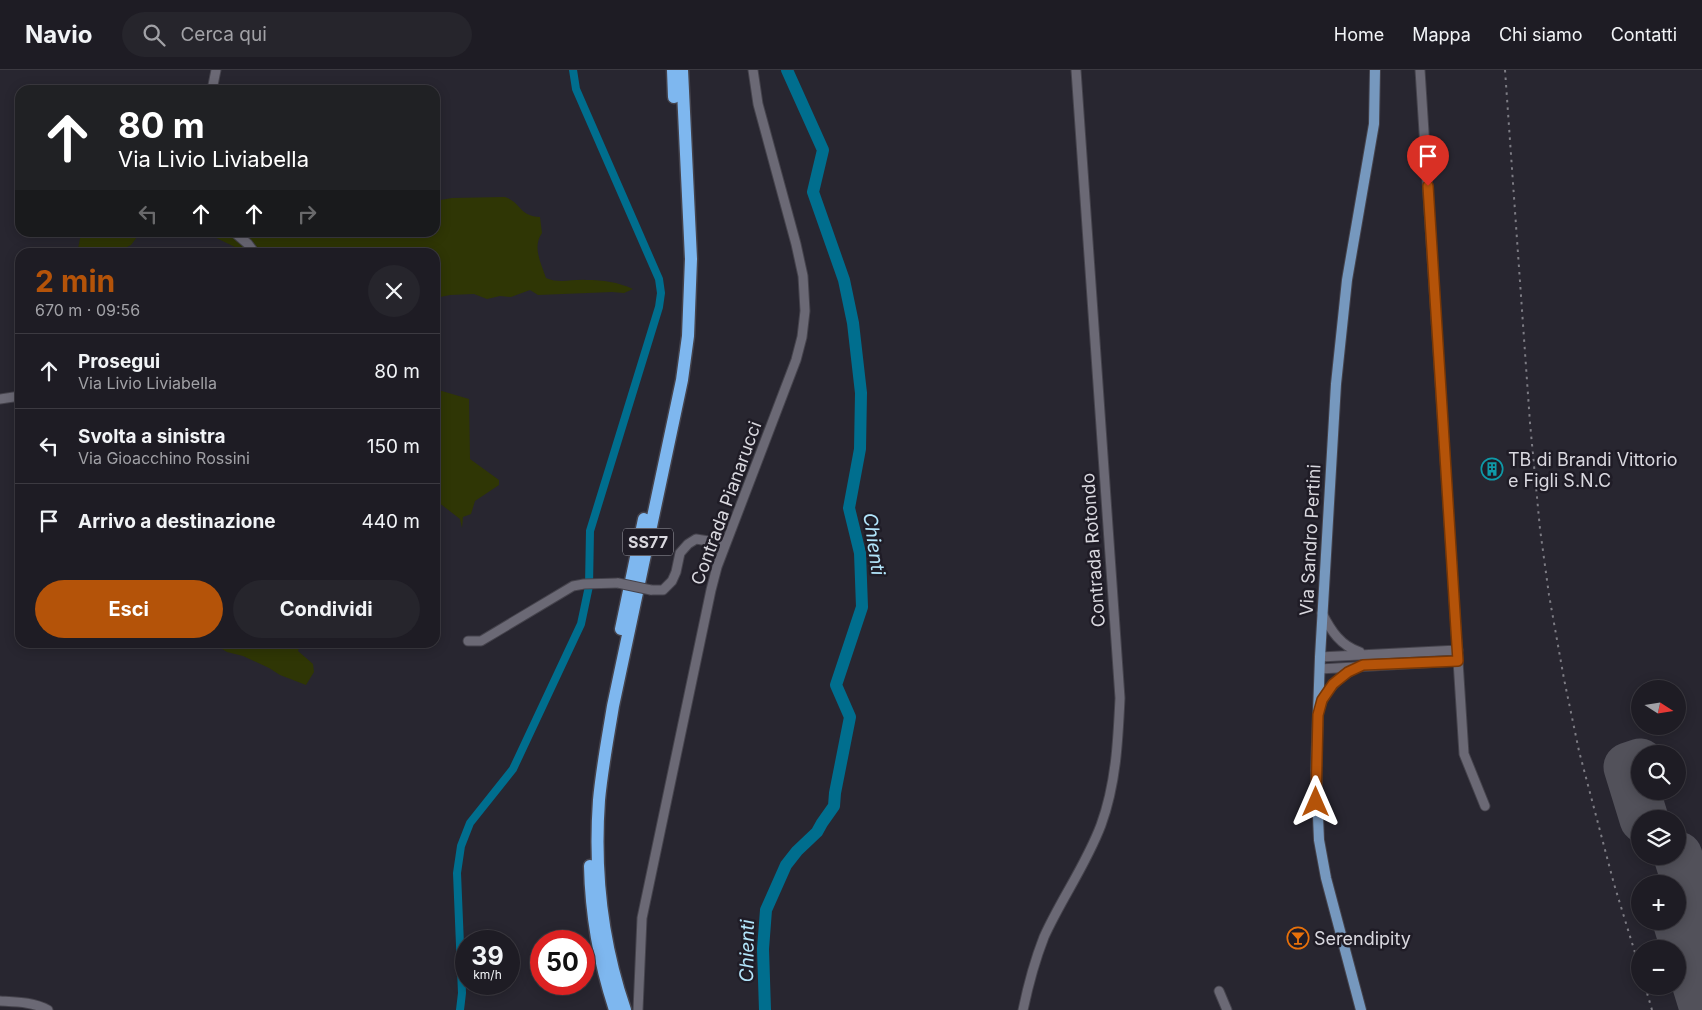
<!DOCTYPE html>
<html lang="it">
<head>
<meta charset="utf-8">
<style>
  body { margin:0; font-family:Inter,sans-serif; background:#26252c; color:#f1f3f6; height:100vh; display:flex; flex-direction:column; font-size:19px; white-space:nowrap }
  * { box-sizing:border-box; margin:0 }
  p { font-size:16px; color:#a1a1a6 }
  .icon { flex:none; width:28px; height:28px; fill:none; stroke:currentColor; stroke-width:2; stroke-linecap:round; stroke-linejoin:round }
  .map { position:relative; flex:1; overflow:hidden }
  .panel { position:absolute; left:15px; top:178px; width:425px; height:400px; display:flex; flex-direction:column; background:#1e1c24; border-radius:15px; box-shadow:0 2px 12px #0003,0 0 0 1px #3c3a41 }
  .panel>* { flex:none }
  .guide { position:absolute; left:15px; top:15px; width:425px; height:152px; border-radius:15px; box-shadow:0 2px 12px #0003,0 0 0 1px #3c3a41; background:#202124; color:#fff; overflow:hidden }
  .needle { width:32px; rotate:102deg }
  .fabs { position:absolute; left:1631px; top:610px; display:grid; gap:10px }
  .fabs a { display:grid; place-items:center; width:55px; height:55px; border-radius:50%; background:#1e1c24; box-shadow:0 2px 12px #0003,0 0 0 1px #3c3a41; font-size:25px }
  .speed { position:absolute; left:455px; top:860px; display:flex; gap:10px; font-size:25px; font-weight:700; text-align:center }
  .speed>* { display:grid; place-content:center; width:65px; height:65px; border-radius:50%; background:#1e1c24; box-shadow:0 2px 12px #0003,0 0 0 1px #3c3a41; line-height:1 }
  .speed small { font-size:12px; font-weight:400 }
  .speed .limit { border:8px solid #d22; background:#fff; color:#111 }
  .pin { position:absolute; display:grid; place-items:center; width:42px; height:42px; color:#fff; margin:-51px -21px; border-radius:50% 50% 50% 0; rotate:-45deg; box-shadow:0 0 5px #0007 }
  .pin .icon { rotate:45deg }
  .me { position:absolute; width:55px; margin:-28px; rotate:0deg; stroke-linejoin:round; filter:drop-shadow(0 0 4px #0008) }
  .turn { display:flex; align-items:center; gap:18px; height:105px; padding:0 20px; font-size:22px }
  .turn .icon { width:65px; height:65px; stroke-width:2.5 }
  .turn b { display:block; font-size:35px; line-height:42px }
  .lanes { display:flex; align-items:center; height:48px; padding:0 20px; background:#0003; justify-content:center; gap:25px; direction:ltr }
  .lanes .off { opacity:.35 }
  .round { display:grid; place-items:center; flex:none; width:52px; height:52px; border-radius:26px; background:#26252c }
  .head { display:flex; align-items:center; justify-content:space-between; height:85px; padding:0 20px }
  h1 { font-size:30px; font-weight:700; line-height:38px; color:#b45309 }
  .cta { display:flex; gap:10px; margin-top:auto; padding:10px 20px }
  .cta a { flex:1; height:58px; border-radius:30px; background:#b45309; color:#fff; font-size:20px; font-weight:700; line-height:58px; text-align:center }
  .cta a+a { background:#26252c; color:#f1f3f6 }
  ul { padding:0; list-style:none }
  li { display:flex; align-items:center; gap:15px; height:75px; padding:0 20px; border-top:1px solid #3c3a41 }
  li div { flex:1 }
  li b { display:block; font-size:19px }
  li em { font-style:normal }
  header { display:flex; align-items:center; gap:30px; box-sizing:border-box; height:70px; padding:0 25px; background:#1e1c24; border-bottom:1px solid #3c3a41 }
  header strong { font-size:24px }
  nav { display:flex; gap:28px; margin-inline-start:auto; font-size:18px }
  .search { width:350px; height:45px; background:#26252c; display:flex; align-items:center; gap:12px; box-sizing:border-box; padding:0 18px; border-radius:28px; color:#a1a1a6; font-size:19px }
  .map>svg:first-child { display:block }
</style>
</head>
<body>
<header>
<strong>Navio</strong>
<div class="search"><svg class="icon" aria-label="search" viewBox="0 0 24 24"><circle cx="10" cy="10" r="6"/><path d="M15 15l6 6"/></svg>Cerca qui</div>
<nav><a>Home</a><a>Mappa</a><a>Chi siamo</a><a>Contatti</a></nav>
</header>
<div class="map">
<svg width="1702" height="940" viewBox="0 0 1702 940">
  <rect width="100%" height="100%" fill="#282630"/>
  <path fill="#2f3605" d="M505,127C521,132 519,146 540,147L542,163C532,177 541,193 546,208C560,214 572,209 586,210C604,210 617,212 633,219L624,223L612,222L538,225L530,220L511,227L500,226L487,229L474,224L450,225L435,228V182H241L237,178L206,163L435,162V131L452,128Z
    M81,163V162L140,163L131,175L117,182H80L78,179Z
    M435,319L469,329L470,389L499,410V415L475,431L471,444L463,447L462,458L460,449L438,432L435,434Z
    M212,573H301L298,581L313,594L314,602L306,615L280,605L269,598L243,586L227,582Z"/>
  <g fill="none" stroke-linecap="round" stroke-linejoin="round">
    <path stroke="#006e8e" stroke-width="8" d="M460,940L462,923L457,803L461,776L470,753L513,699L581,554L589,516L590,461L659,237L661,223L659,209L576,19L573,0"/>
    <path stroke="#006e8e" stroke-width="12" d="M765,940L763,879L766,840L786,795L797,781L817,762L822,753L834,736L835,723L850,647L836,615L862,537L860,483L849,438L860,379L861,323L853,253L844,210L813,122L823,80L787,0"/>
    <path stroke="#52515a" stroke-width="49" d="M1640,693L1628,697L1644,749
      M1678,786L1702,863
      M1677,851L1702,932"/>
    <g stroke="#45434c" stroke-width="11">
      <path id="minor" d="M1420,0L1464,684L1485,736
        M212,20L216,0
        M234,162L248,174L254,182
        M0,329L20,326
        M651,520H663L672,511L676,502L680,483L688,474L696,469L715,472H726
        M1322,543C1331,561 1341,576 1360,582
        M468,571H481L573,516L584,514L618,513
        M1320,587L1458,580
        M1320,599L1458,591
        M1320,637C1325,620 1340,606 1356,598
        M1219,921L1227,940
        M0,931C17,932 33,932 48,940
        M638,940L642,848L711,520L717,497L796,290L802,267L805,241L803,206L796,174L758,34L753,0
        M1023,940C1028,916 1035,890 1044,867C1061,829 1086,795 1101,755C1116,714 1118,671 1120,628L1076,0"/>
    </g>
    <g stroke="#45434c" stroke-width="12">
      <path id="major" d="M1361,940L1326,808L1319,770L1316,700L1320,587L1336,314L1347,210L1374,54L1375,0"/>
    </g>
    <g stroke="#45434c" stroke-width="15">
      <path id="highway" d="M673,0L674,27
        M621,559L644,449
        M590,796C591,844 600,894 615,940
        M625,940C602,873 594,800 599,730C602,698 608,667 613,636L682,310L688,266L691,189L682,0"/>
    </g>
    <use href="#minor" stroke="#6b6975" stroke-width="9"/>
    <use href="#major" stroke="#7698be" stroke-width="10"/>
    <use href="#highway" stroke="#7eb7ef" stroke-width="12"/>
    <path stroke="#7d7c84" stroke-width="2" stroke-dasharray="2.5 5" stroke-linecap="butt" d="M1505,0L1530,353L1540,459L1549,525L1564,609L1579,681L1614,814L1640,899
      M1645,916L1652,940"/>
    <g stroke="#45434c" stroke-width="11" stroke-linecap="butt">
      <path id="minor-bridge" d="M618,513L651,520"/>
    </g>
    <use href="#minor-bridge" stroke="#6b6975" stroke-width="9"/>
  </g>
  <g fill="none" stroke-linecap="round" stroke-linejoin="round">
    <g stroke="#753606" stroke-width="12">
      <path id="route" d="M1316,732L1318,645L1322,630L1333,614L1348,602L1363,595L1458,591L1428,116"/>
    </g>
    <use href="#route" stroke="#b45309" stroke-width="9"/>
  </g>
  <defs>
    <g id="building-ring" transform="scale(1.125)"><circle r="9.5" fill="#1f1c26" stroke="#0f9aa8" stroke-width="1.5"/><path d="M-4-6H4V6H1V3H-1V6H-4ZM-2.5-4.3h1.7v1.8h-1.7ZM.8-4.3h1.7v1.8H.8ZM-2.5-1h1.7V.8h-1.7ZM.8-1h1.7V.8H.8Z" fill="#0f9aa8"/></g>
    <g id="bar-ring" transform="scale(1.125)"><circle r="9.5" fill="#1f1c26" stroke="#e8710a" stroke-width="1.5"/><path d="M-6-5H6L.8 .8V4.5H3.5V6h-7V4.5H-.8V.8Z" fill="#e8710a"/></g>
  </defs>
  <g fill-rule="evenodd">
    <use href="#building-ring" x="1492" y="399"/>
    <use href="#bar-ring" x="1298" y="868"/>
  </g>
  <g text-anchor="middle" dominant-baseline="central" stroke-width="5" stroke-linejoin="round" paint-order="stroke">
    <rect fill="#1f1c26" stroke="#a1a0a8" stroke-width="1" x="623" y="458.5" width="50" height="27" rx="4"/>
    <g font-size="16" font-weight="bold" fill="#d9d8df">
      <text x="648" y="472">SS77</text>
    </g>
    <g font-size="18" fill="#d9d8df" stroke="#1f1c26" text-anchor="start">
      <text x="1508" y="389">TB di Brandi Vittorio<tspan x="1508" dy="21">e Figli S.N.C</tspan></text>
      <text x="1314" y="868">Serendipity</text>
    </g>
    <g font-size="18" fill="#d9d8df" stroke="#1f1c26">
      <text transform="translate(726 433) rotate(-70)">Contrada Pianarucci</text>
      <text transform="translate(1310 470) rotate(-87)">Via Sandro Pertini</text>
      <text transform="translate(1093 480) rotate(-94)">Contrada Rotondo</text>
    </g>
    <g font-size="19" font-style="italic" fill="#b2e5fb" stroke="#1f1c26">
      <text transform="translate(874 474) rotate(82)">Chienti</text>
      <text transform="translate(747 881) rotate(-89)">Chienti</text>
    </g>
  </g>
</svg>
<div class="fabs">
<a><svg class="needle" viewBox="-14 -14 28 28"><path d="M0-13l5 13h-10z" fill="#e53935"/><path d="M0 13l5-13h-10z" fill="#a1a1a6"/></svg></a>
<a><svg class="icon" aria-label="search" viewBox="0 0 24 24"><circle cx="10" cy="10" r="6"/><path d="M15 15l6 6"/></svg></a>
<a><svg class="icon" aria-label="layers" viewBox="0 0 24 24"><path d="M12 4l9 5-9 5-9-5zM3 14l9 5 9-5"/></svg></a>
<a>+</a>
<a>−</a>
</div>
<div class="speed"><div>39<small>km/h</small></div><div class="limit">50</div></div>
<div class="pin" style="left:1428px;top:116px;background:#d93025"><svg class="icon" aria-label="arrive" viewBox="0 0 24 24"><path d="M6 21V4h12l-3 4 3 4H6"/></svg></div>
<svg class="me" style="left:1316px;top:732px" viewBox="-20 -20 40 40"><path d="M0-17L14 15 0 8-14 15z" fill="#b45309" stroke="#fff" stroke-width="4"/></svg>
<div class="guide">
<div class="turn"><svg class="icon" aria-label="ahead" viewBox="0 0 24 24"><path d="M12 20V5M6 11l6-6 6 6"/></svg><div><b>80 m</b>Via Livio Liviabella</div></div>
<div class="lanes"><svg class="icon off" aria-label="left" viewBox="0 0 24 24"><path d="M17 20v-9H6M10 6l-5 5 5 5"/></svg><svg class="icon" aria-label="ahead" viewBox="0 0 24 24"><path d="M12 20V5M6 11l6-6 6 6"/></svg><svg class="icon" aria-label="ahead" viewBox="0 0 24 24"><path d="M12 20V5M6 11l6-6 6 6"/></svg><svg class="icon off" aria-label="right" viewBox="0 0 24 24"><path d="M7 20v-9h11M14 6l5 5-5 5"/></svg></div>
</div>
<section class="panel">
<div class="head"><div><h1>2 min</h1><p>670 m · 09:56</p></div><a class="round"><svg class="icon" aria-label="close" viewBox="0 0 24 24"><path d="M6 6l12 12M18 6L6 18"/></svg></a></div>
<ul>
<li><svg class="icon" aria-label="ahead" viewBox="0 0 24 24"><path d="M12 20V5M6 11l6-6 6 6"/></svg><div><b>Prosegui</b><p>Via Livio Liviabella</p></div><em>80 m</em></li>
<li><svg class="icon" aria-label="left" viewBox="0 0 24 24"><path d="M17 20v-9H6M10 6l-5 5 5 5"/></svg><div><b>Svolta a sinistra</b><p>Via Gioacchino Rossini</p></div><em>150 m</em></li>
<li><svg class="icon" aria-label="arrive" viewBox="0 0 24 24"><path d="M6 21V4h12l-3 4 3 4H6"/></svg><div><b>Arrivo a destinazione</b></div><em>440 m</em></li>
</ul>
<div class="cta"><a>Esci</a><a>Condividi</a></div>
</section>
</div>
</body>
</html>
